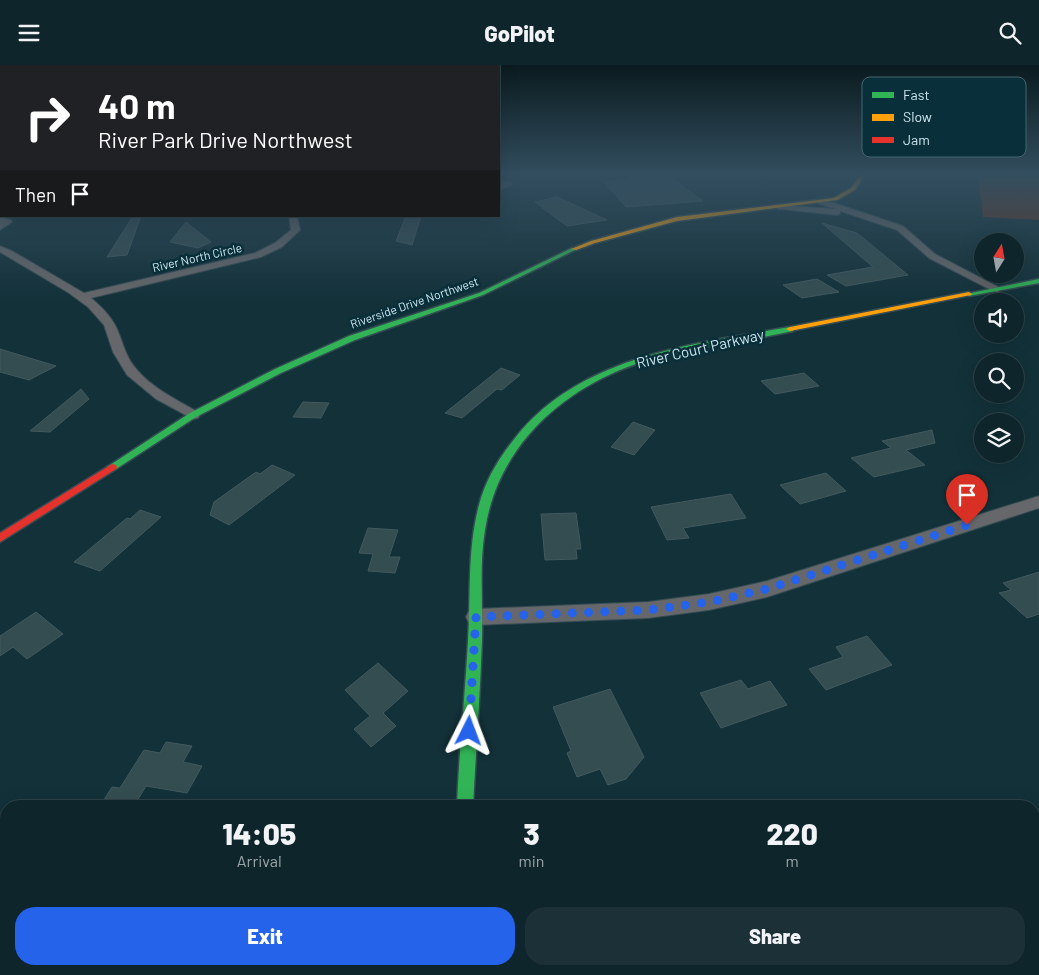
<!DOCTYPE html>
<html lang="en">
<head>
<meta charset="utf-8">
<style>
  body { margin:0; font-family:Barlow,sans-serif; background:#1c3137; color:#f1f3f6; height:100vh; display:flex; flex-direction:column; font-size:19px; white-space:nowrap }
  * { box-sizing:border-box; margin:0 }
  p { font-size:16px; color:#9ba5a9 }
  .icon { flex:none; width:28px; height:28px; fill:none; stroke:currentColor; stroke-width:2; stroke-linecap:round; stroke-linejoin:round }
  .map { position:relative; flex:1; overflow:hidden }
  .side { position:absolute; left:0px; top:735px; width:1040px; height:175px; display:flex; flex-direction:column; background:#0e252b; border-radius:20px 20px 0 0; box-shadow:0 5px 20px #0002,0 0 0 1px #2e4247 }
  .side>* { flex:none }
  .guide { position:absolute; left:0px; top:0px; width:500px; height:152px; box-shadow:0 5px 20px #0002,0 0 0 1px #2e4247; background:#202124; color:#fff; overflow:hidden }
  .needle { width:32px; rotate:11deg }
  .tools { position:absolute; left:974px; top:168px; display:grid; gap:10px }
  .tools a { display:grid; place-items:center; width:50px; height:50px; border-radius:50%; background:#0e252b; box-shadow:0 5px 20px #0002,0 0 0 1px #2e4247; font-size:25px }
  .pin { position:absolute; display:grid; place-items:center; width:42px; height:42px; color:#fff; margin:-51px -21px; border-radius:50% 50% 50% 0; rotate:-45deg; box-shadow:0 0 5px #0007 }
  .pin .icon { rotate:45deg }
  .me { position:absolute; width:55px; margin:-28px; rotate:3deg; stroke-linejoin:round; filter:drop-shadow(0 0 4px #0008) }
  .turn { display:flex; align-items:center; gap:18px; height:105px; padding:0 15px; font-size:22px }
  .turn .icon { width:65px; height:65px; stroke-width:2.5 }
  .turn b { display:block; font-size:35px; line-height:42px }
  .then { display:flex; align-items:center; height:48px; padding:0 15px; background:#0003; gap:10px; font-size:19px }
  .eta { display:flex; justify-content:space-evenly; align-items:center; height:85px; text-align:center }
  .eta b { font-size:30px; font-weight:800; line-height:35px }
  .action { display:flex; gap:10px; margin-top:auto; padding:10px 15px }
  .action a { flex:1; height:58px; border-radius:20px; background:#2563eb; color:#fff; font-size:20px; font-weight:800; line-height:58px; text-align:center }
  .action a+a { background:#1c3137; color:#f1f3f6 }
  header { display:flex; justify-content:space-between; align-items:center; height:65px; padding:0 15px; background:#0e252b; font-size:22px; font-weight:800 }
  .map>svg:first-child { display:block }
</style>
</head>
<body>
<header><svg class="icon" aria-label="menu" viewBox="0 0 24 24"><path d="M4 6h16M4 12h16M4 18h16"/></svg>GoPilot<svg class="icon" aria-label="search" viewBox="0 0 24 24"><circle cx="10" cy="10" r="6"/><path d="M15 15l6 6"/></svg></header>
<div class="map">
<svg width="1039" height="910" viewBox="0 0 1039 910">
  <rect width="100%" height="100%" fill="#133139"/>
  <path fill="#653522" d="M978,109H1039V155L983,152Z"/>
  <path fill="#344d51" stroke="#42595e" d="M630,109H666L703,136L626,142L604,117L629,115Z
    M557,132L607,155L567,161L535,137Z
    M133,151H141L127,190L107,192Z
    M406,151H421L412,180L396,176Z
    M186,157L211,177L198,183L170,177Z
    M822,158L857,168L908,210L846,221L827,210L873,202Z
    M817,214L839,227L802,233L783,220Z
    M0,284L56,301L29,315L0,307Z
    M501,303L520,310L502,325L497,324L462,353L445,348Z
    M804,308L819,321L775,329L761,316Z
    M81,324L89,334L50,367L30,366Z
    M303,337L329,338L321,353L293,352Z
    M633,357L655,365L634,390L611,382Z
    M932,365L935,378L906,385L925,400L874,412L851,393L891,383L882,376Z
    M272,400L295,410L229,460L210,450L214,437L256,407L260,409Z
    M826,408L846,426L800,439L780,420Z
    M731,429L746,453L683,463L689,473L667,475L651,442Z
    M140,445L161,452L100,506L74,497L127,453L130,454Z
    M576,448L581,484H576L577,494L545,495L541,449Z
    M368,463L398,465L389,492H400L395,508L368,506L373,489L359,488Z
    M1039,507V549L1027,553L999,528L1011,525L1003,518Z
    M36,547L63,569L27,594L13,582L0,591V571Z
    M867,571L892,600L826,625L809,604L843,592L836,582Z
    M378,598L408,626L383,648L396,661L371,682L354,664L370,651L345,625Z
    M741,615L748,624L770,616L787,640L721,663L700,628Z
    M610,624L644,692L626,714L608,720L600,704L577,712L567,688L571,686L553,642Z
    M166,677L192,681L183,697L202,701L187,728L146,721L134,741H100L112,722L120,723L144,685L160,688Z"/>
  <g fill="none" stroke-linecap="round" stroke-linejoin="round">
    <g stroke="#344c53" stroke-width="2">
      <path id="street" d="M499,113L511,118L512,120L499,125V121L502,120L499,118Z
        M819,135H825L903,161L935,189L1002,224L997,227L993,226L929,193L897,165L840,146V149L837,150L779,144L775,142L779,140L836,144L819,139Z
        M289,151H297L300,165L282,182L261,192L91,233C103,243 114,254 119,269C123,278 125,288 131,297C146,320 175,334 198,347L200,350L198,353L193,354L156,334L127,310L113,287L104,260L88,242L69,228L0,187V181L12,186L84,228L255,188L275,178L291,165Z
        M0,152L11,155L12,157L0,165Z
        M1039,431V443L767,532L709,545L648,553L476,560L469,558L466,552L469,546L476,544L648,537L709,529L767,516Z
        M84,904H119L117,910H82Z
        M437,904H467L466,910H436Z"/>
    </g>
    <g stroke="#344c53" stroke-width="3">
      <path id="fast" d="M572,183L577,184L483,230L355,275L281,308L196,352L116,404L112,405L107,402L190,348L275,304L349,271L479,228Z
        M1039,214V218L969,231L966,229Z
        M790,262H793V266C731,280 667,283 609,310C545,340 496,393 485,465C479,501 483,538 482,575C480,630 476,686 473,741H457C459,686 465,631 468,576C471,530 467,485 479,440C485,417 497,396 512,377C576,291 692,279 790,262Z"/>
    </g>
    <g stroke="#344c53" stroke-width="3">
      <path id="slow" d="M861,109H866L855,125L837,135L677,156L595,178L576,185L571,184L591,176L677,152L834,133L851,123Z
        M969,227L972,229L971,230L790,266L786,264L790,262Z"/>
    </g>
    <g stroke="#344c53" stroke-width="3">
      <path id="jam" d="M112,399L116,400L117,402L116,404L0,477V468Z"/>
    </g>
    <use href="#street" fill="#66676a" fill-rule="evenodd"/>
    <use href="#fast" fill="#30b455" fill-rule="evenodd"/>
    <use href="#slow" fill="#ff9f0a" fill-rule="evenodd"/>
    <use href="#jam" fill="#e5322d" fill-rule="evenodd"/>
  </g>
  <linearGradient id="sky" x2="0" y2="1"><stop stop-color="#0a1b1f"/><stop offset="0.46" stop-color="#334e5f"/><stop offset="1" stop-color="#334e5f" stop-opacity="0"/></linearGradient>
  <rect width="1039" height="237" fill="url(#sky)"/>
  <g fill="none" stroke-linecap="round" stroke-linejoin="round">
    <path stroke="#2563eb" stroke-width="9" stroke-dasharray="0 16.2" d="M469,666L476,552L648,545L710,537L767,524L967,460"/>
  </g>
  <g text-anchor="middle" dominant-baseline="central" stroke-width="5" stroke-linejoin="round" paint-order="stroke">
    <g font-size="12" fill="#cde6ee" stroke="#092f3a">
      <text transform="translate(197 192) rotate(-13)">River North Circle</text>
      <text transform="translate(414 237) rotate(-19)">Riverside Drive Northwest</text>
    </g>
    <g font-size="15" fill="#cde6ee" stroke="#092f3a">
      <text transform="translate(700 283) rotate(-13)">River Court Parkway</text>
    </g>
  </g>
  <rect x="862" y="12" width="164" height="80" rx="8" fill="#092f3a" stroke="#446670" stroke-width="1"/>
  <rect x="872" y="27" width="22" height="6" fill="#30b455"/>
  <rect x="872" y="49" width="22" height="7" fill="#ff9f0a"/>
  <rect x="872" y="72" width="22" height="6" fill="#e5322d"/>
  <g font-size="14" fill="#cde6ee">
    <text x="903" y="35">Fast</text>
    <text x="903" y="57">Slow</text>
    <text x="903" y="80">Jam</text>
  </g>
</svg>
<div class="tools">
<a><svg class="needle" viewBox="-14 -14 28 28"><path d="M0-13l5 13h-10z" fill="#e53935"/><path d="M0 13l5-13h-10z" fill="#9ba5a9"/></svg></a>
<a><svg class="icon" aria-label="sound" viewBox="0 0 24 24"><path d="M4 9h4l5-4v14l-5-4H4zM17 9q2 3 0 6"/></svg></a>
<a><svg class="icon" aria-label="search" viewBox="0 0 24 24"><circle cx="10" cy="10" r="6"/><path d="M15 15l6 6"/></svg></a>
<a><svg class="icon" aria-label="layers" viewBox="0 0 24 24"><path d="M12 4l9 5-9 5-9-5zM3 14l9 5 9-5"/></svg></a>
</div>
<div class="pin" style="left:967px;top:460px;background:#d93025"><svg class="icon" aria-label="arrive" viewBox="0 0 24 24"><path d="M6 21V4h12l-3 4 3 4H6"/></svg></div>
<svg class="me" style="left:469px;top:666px" viewBox="-20 -20 40 40"><path d="M0-17L14 15 0 8-14 15z" fill="#2563eb" stroke="#fff" stroke-width="4"/></svg>
<div class="guide">
<div class="turn"><svg class="icon" aria-label="right" viewBox="0 0 24 24"><path d="M7 20v-9h11M14 6l5 5-5 5"/></svg><div><b>40 m</b>River Park Drive Northwest</div></div>
<div class="then">Then<svg class="icon" aria-label="arrive" viewBox="0 0 24 24"><path d="M6 21V4h12l-3 4 3 4H6"/></svg></div>
</div>
<section class="side">
<div class="eta">
<div><b>14:05</b><p>Arrival</p></div>
<div><b>3</b><p>min</p></div>
<div><b>220</b><p>m</p></div>
</div>
<div class="action"><a>Exit</a><a>Share</a></div>
</section>
</div>
</body>
</html>
